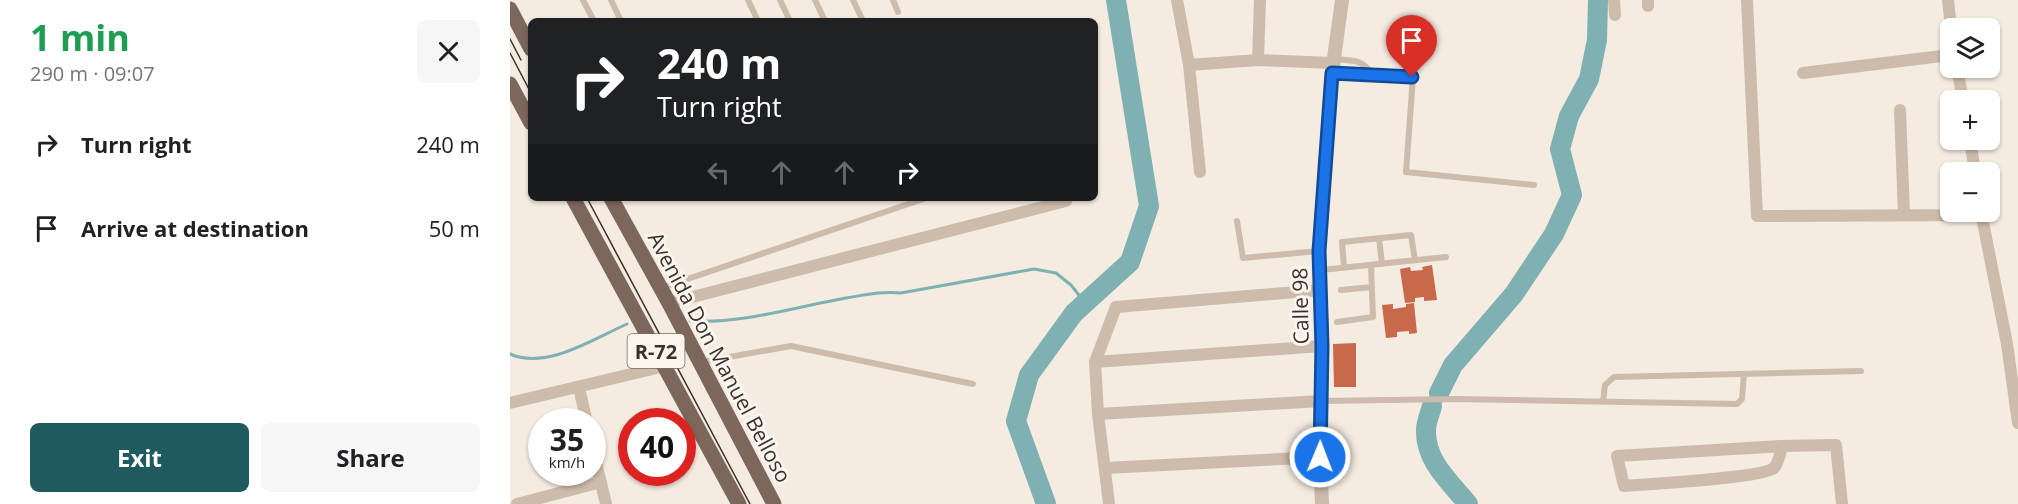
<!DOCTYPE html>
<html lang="en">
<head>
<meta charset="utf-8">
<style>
  body { margin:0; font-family:"Open Sans",sans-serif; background:#f6f6f6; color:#202124; height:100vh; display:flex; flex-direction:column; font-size:22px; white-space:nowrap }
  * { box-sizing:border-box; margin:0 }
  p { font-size:20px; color:#757577 }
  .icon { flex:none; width:33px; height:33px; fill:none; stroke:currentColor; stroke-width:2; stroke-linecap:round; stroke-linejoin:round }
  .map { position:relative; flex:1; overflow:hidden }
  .panel { display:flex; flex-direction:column; background:#fff; width:510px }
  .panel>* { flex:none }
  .banner { position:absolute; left:18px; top:18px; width:570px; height:183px; border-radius:9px; box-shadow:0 2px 4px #0004; background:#202124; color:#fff; overflow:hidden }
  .fabs { position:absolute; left:1430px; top:18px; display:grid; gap:12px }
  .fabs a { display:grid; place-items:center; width:60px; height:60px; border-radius:9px; background:#fff; box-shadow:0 2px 4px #0004; font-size:30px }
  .speed { position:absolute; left:18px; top:408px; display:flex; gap:12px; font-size:30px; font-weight:700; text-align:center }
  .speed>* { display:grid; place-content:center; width:78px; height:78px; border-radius:50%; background:#fff; box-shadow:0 2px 4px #0004; line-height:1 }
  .speed small { font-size:15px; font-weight:400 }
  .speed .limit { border:9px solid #d22; background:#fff; color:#111 }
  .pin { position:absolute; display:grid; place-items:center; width:51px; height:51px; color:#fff; margin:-62px -26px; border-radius:50% 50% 50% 0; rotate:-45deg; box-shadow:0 0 6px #0007 }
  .pin .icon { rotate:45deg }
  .me { position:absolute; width:66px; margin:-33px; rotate:1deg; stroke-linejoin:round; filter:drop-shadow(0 0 4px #0008) }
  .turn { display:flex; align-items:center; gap:21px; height:126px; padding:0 30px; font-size:27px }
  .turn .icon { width:78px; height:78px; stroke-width:2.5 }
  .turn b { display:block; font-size:42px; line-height:51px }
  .lanes { display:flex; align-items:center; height:57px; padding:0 30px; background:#0003; justify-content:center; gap:30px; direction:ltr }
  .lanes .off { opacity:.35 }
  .round { display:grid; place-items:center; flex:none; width:63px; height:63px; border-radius:9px; background:#f6f6f6 }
  .head { display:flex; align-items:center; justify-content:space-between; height:102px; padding:0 30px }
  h1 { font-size:36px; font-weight:700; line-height:45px; color:#1e9e55 }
  .primary-button { display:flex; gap:12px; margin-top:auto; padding:12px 30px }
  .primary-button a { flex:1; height:69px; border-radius:9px; background:#1f5a5e; color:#fff; font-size:24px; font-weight:700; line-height:69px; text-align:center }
  .primary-button a+a { background:#f6f6f6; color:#202124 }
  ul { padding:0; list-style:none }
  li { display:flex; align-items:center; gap:18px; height:84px; padding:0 30px }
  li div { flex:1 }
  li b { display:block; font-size:22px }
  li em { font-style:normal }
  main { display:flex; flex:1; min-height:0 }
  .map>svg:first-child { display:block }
</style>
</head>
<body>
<main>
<section class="panel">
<div class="head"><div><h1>1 min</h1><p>290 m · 09:07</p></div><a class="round"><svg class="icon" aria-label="close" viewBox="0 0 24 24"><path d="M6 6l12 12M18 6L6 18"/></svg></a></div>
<ul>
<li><svg class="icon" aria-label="right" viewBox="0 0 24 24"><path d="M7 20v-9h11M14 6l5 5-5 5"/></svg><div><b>Turn right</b></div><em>240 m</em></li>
<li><svg class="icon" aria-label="arrive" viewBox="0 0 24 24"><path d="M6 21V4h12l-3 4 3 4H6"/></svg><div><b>Arrive at destination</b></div><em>50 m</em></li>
</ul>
<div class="primary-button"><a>Exit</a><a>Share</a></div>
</section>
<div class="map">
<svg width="1508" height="504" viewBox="0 0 1508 504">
  <rect width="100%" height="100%" fill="#f4ebe1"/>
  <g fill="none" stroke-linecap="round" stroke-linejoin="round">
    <path stroke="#7fb0b2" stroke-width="3" d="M180,321C232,324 285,307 336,298C355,295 372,291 391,293L524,269L546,273L561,285L575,303
      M0,354C37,370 83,339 117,324"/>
    <path stroke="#7fb0b2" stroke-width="20" d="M929,393L943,365L1004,294L1044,234L1062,195L1050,149L1059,116L1079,79L1087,40L1088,0
      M922,406C920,414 916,422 916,430C915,461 940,482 958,504
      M536,504L506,421L519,375L564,313L620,262L639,206L606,0"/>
  </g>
  <path fill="#c8694b" d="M922,265L927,300L914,301V297L905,298V302L895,303L890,269L900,267L901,271L913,270L912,267Z
    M904,303L907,333L899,334V331L887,332V337L876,338L872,305L883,304V309L896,307V304Z
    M846,343V387H824L823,344Z"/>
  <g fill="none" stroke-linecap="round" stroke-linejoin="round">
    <path stroke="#cdbbac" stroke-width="6" d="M73,0L84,21
      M101,0L111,21
      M238,0L248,21
      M270,0L280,21
      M305,0L315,21
      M343,0L353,21
      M383,0L388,12
      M824,59C840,61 852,58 861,73
      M904,63L896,172L1024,185
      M823,73L902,77
      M727,221L733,258L809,251
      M869,238L872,264
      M834,267L832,242L901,235L905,260
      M811,270L936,257
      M151,288L416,198
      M831,290L862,287
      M827,322L863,317L861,265
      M191,362L281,346L463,384
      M811,401L946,399L1227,404L1232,399L1234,374
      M1093,402L1095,385L1104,377L1351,371"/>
    <path stroke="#cdbbac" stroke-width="12" d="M667,0L679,65L690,172
      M1104,0L1105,15
      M1138,0V6
      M1237,0L1247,216L1471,215
      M1438,0L1441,28
      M748,60L750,0
      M679,65L748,60L823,63
      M1447,68L1453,100
      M1293,73L1440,55
      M1390,110L1394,215
      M1460,140L1465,172
      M1471,212L1497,344L1508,423
      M159,303L556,201
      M585,362L812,346
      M69,388L77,422
      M0,403L155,366
      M588,414L811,401
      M82,446L96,504
      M1272,446C1270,453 1269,462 1264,468C1253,478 1136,484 1114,486L1107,456L1272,446L1326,445L1332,504
      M595,468L810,457
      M7,504L91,482
      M599,504L588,414L585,362L606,307L810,290"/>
    <path stroke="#cdbbac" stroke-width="14" d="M812,504L810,457L812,346L809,251L822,73L832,0"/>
    <path stroke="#7d675c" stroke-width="15" d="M0,9L21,49
      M0,84L21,123
      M63,198L229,504
      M101,198L159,303L264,504"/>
    <path stroke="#3b302b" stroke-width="1.5" d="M0,39L11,60
      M0,53L21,93
      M77,198L240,504"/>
  </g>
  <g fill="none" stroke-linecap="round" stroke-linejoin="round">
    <g stroke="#114b97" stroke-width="15">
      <path id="route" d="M810,457L812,346L809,251L822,73L902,77"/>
    </g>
    <use href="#route" stroke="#1a73e8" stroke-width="10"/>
  </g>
  <g text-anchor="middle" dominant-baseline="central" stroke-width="6" stroke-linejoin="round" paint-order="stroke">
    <rect fill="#fbf5ee" stroke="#756b66" stroke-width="1.5" x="117.5" y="334" width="57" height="34" rx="4.5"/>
    <g font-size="20" font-weight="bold" fill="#3b302b">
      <text x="146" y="351">R-72</text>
    </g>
    <g font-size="21" fill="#3b302b" stroke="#fbf5ee">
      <text transform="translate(790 306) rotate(-91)">Calle 98</text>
      <text transform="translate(210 357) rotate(62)">Avenida Don Manuel Belloso</text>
    </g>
  </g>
</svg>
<div class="fabs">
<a><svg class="icon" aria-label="layers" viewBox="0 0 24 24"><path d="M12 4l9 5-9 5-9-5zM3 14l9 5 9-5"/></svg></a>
<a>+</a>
<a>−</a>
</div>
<div class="speed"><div>35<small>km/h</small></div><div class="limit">40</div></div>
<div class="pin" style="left:902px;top:77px;background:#d93025"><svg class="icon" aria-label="arrive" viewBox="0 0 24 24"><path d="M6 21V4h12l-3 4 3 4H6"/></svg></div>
<svg class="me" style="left:810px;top:457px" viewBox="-20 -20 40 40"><circle r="17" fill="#1a73e8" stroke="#fff" stroke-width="3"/><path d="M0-11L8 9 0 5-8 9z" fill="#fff"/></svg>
<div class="banner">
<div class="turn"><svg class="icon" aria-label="right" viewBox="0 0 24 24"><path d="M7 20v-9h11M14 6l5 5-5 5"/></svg><div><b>240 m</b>Turn right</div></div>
<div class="lanes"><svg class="icon off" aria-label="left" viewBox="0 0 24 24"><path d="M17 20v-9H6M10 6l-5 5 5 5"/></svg><svg class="icon off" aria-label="ahead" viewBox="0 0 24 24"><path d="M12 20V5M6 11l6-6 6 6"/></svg><svg class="icon off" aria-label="ahead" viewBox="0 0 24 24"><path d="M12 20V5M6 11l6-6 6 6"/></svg><svg class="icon" aria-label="right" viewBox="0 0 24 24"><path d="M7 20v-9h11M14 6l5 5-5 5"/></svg></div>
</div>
</div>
</main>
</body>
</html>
